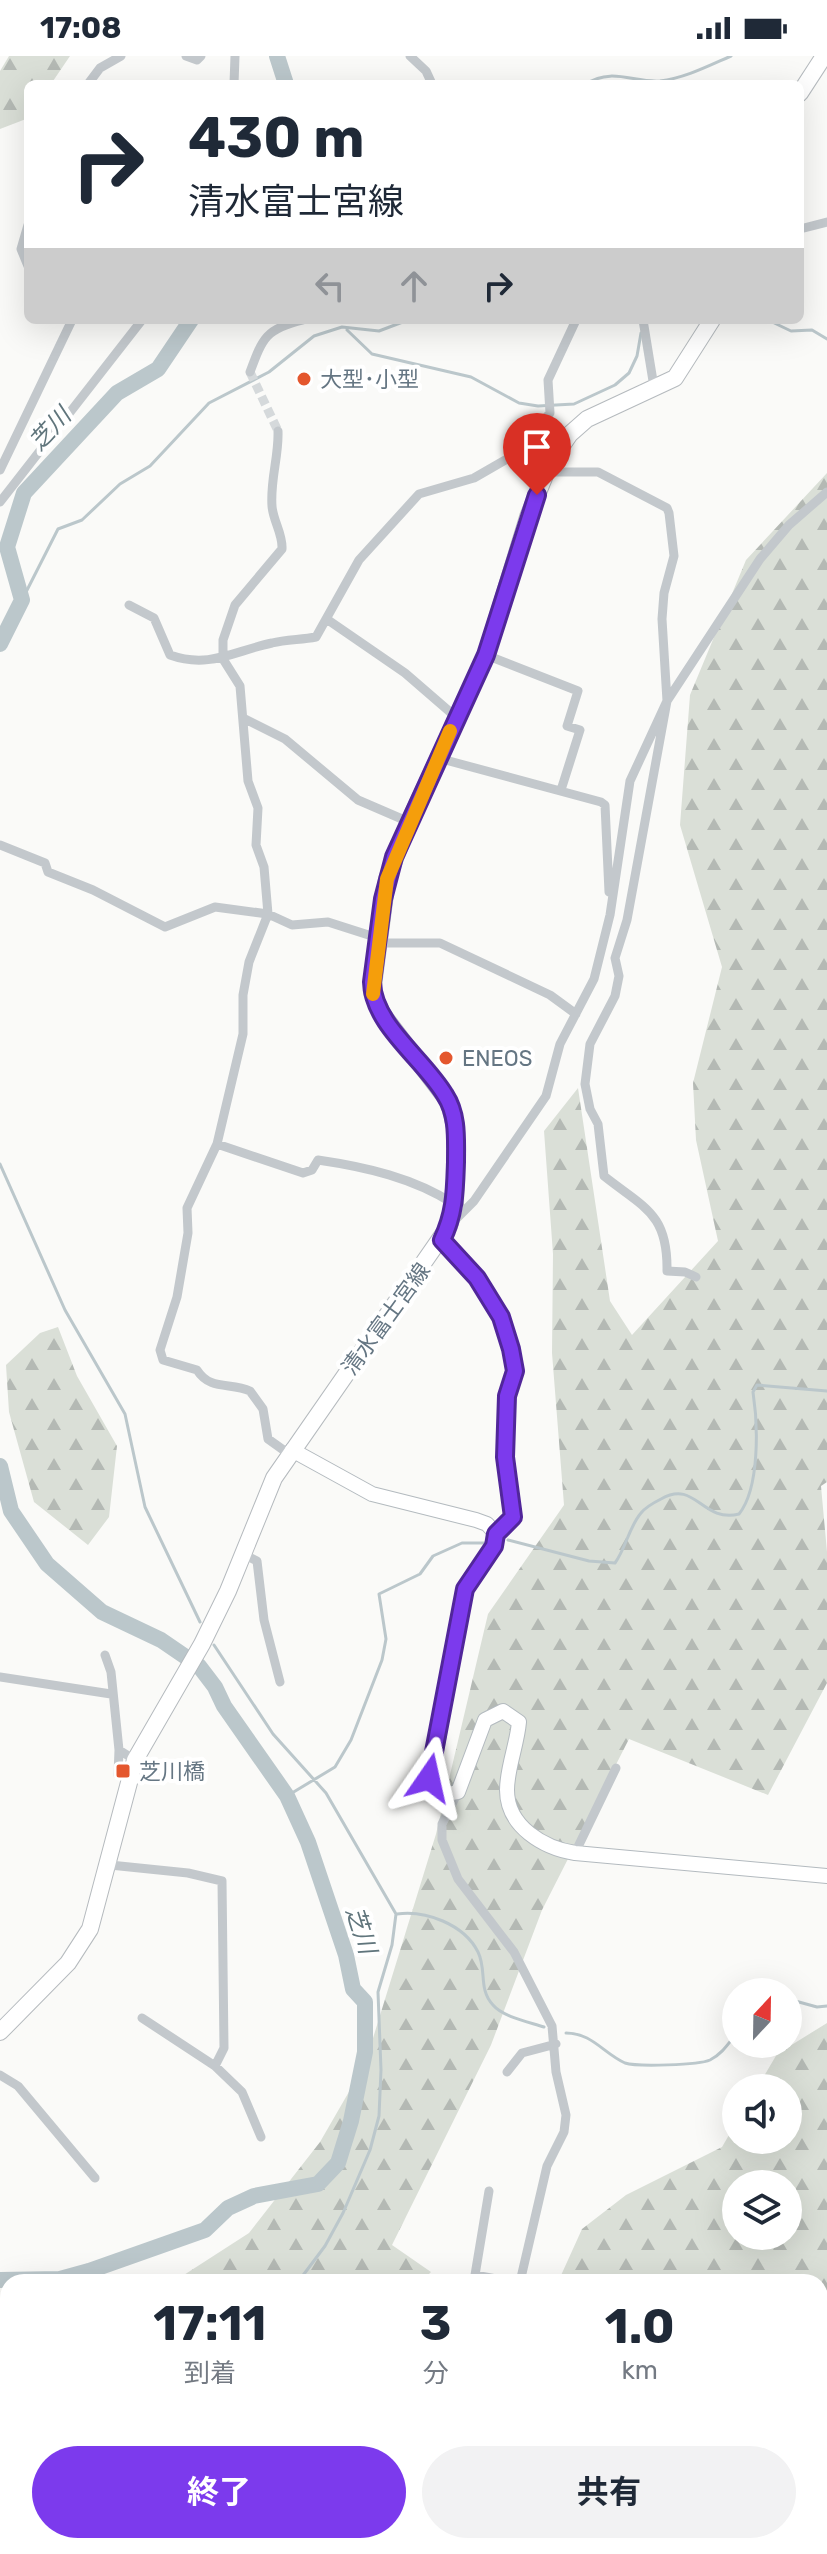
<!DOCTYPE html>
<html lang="ja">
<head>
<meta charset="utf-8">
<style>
  body { margin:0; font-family:Rubik,"Noto Sans JP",sans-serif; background:#f2f2f3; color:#1f2937; height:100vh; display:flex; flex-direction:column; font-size:30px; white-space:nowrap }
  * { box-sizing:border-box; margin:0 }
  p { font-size:26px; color:#747a83 }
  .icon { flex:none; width:44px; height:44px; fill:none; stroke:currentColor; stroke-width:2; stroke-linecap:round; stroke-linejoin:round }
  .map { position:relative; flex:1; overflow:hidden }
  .drawer { position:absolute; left:0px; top:2218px; width:828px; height:280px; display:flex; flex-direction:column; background:#fff; border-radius:24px 24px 0 0; box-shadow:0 8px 32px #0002 }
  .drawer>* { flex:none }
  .top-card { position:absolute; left:24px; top:24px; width:780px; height:244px; border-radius:12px; box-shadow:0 8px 32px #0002; background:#fff; color:#1f2937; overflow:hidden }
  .needle { width:52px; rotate:22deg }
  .controls { position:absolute; left:722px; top:1922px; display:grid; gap:16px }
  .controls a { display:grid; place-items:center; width:80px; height:80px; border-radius:50%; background:#fff; box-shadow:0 8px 32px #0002; font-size:40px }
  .pin { position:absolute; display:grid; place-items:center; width:68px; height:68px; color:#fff; margin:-82px -34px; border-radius:50% 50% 50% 0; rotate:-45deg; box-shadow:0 0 8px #0007 }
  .pin .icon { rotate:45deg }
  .me { position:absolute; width:88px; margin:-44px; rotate:11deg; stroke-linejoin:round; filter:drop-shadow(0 0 6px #0008) }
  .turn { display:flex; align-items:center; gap:28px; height:168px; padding:0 32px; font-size:36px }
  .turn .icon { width:104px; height:104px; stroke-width:2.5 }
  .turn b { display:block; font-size:56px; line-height:68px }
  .lanes { display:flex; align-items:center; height:76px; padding:0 32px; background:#0003; justify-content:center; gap:40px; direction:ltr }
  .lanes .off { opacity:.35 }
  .eta { display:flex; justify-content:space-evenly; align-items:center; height:136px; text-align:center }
  .eta b { font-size:48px; font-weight:700; line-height:56px }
  .primary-button { display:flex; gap:16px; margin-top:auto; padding:16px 32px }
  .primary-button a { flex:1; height:92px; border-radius:48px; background:#7c3aed; color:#fff; font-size:32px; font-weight:700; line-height:92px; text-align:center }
  .primary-button a+a { background:#f2f2f3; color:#1f2937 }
  .status { display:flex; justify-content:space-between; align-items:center; height:56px; padding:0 40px; background:#fff; direction:ltr }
  .status svg { height:22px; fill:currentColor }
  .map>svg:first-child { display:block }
</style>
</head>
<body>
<div class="status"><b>17:08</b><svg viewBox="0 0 49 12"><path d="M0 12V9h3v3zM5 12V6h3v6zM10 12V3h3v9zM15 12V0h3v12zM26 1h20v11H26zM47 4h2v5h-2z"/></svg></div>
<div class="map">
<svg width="827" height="2498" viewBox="0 0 827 2498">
  <defs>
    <pattern id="forest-firs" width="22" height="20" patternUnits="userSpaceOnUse" patternTransform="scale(2)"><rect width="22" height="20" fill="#dadfd7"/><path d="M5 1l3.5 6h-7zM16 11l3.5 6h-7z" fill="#b4b9b4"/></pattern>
  </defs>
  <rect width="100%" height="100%" fill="#fafaf8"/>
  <path fill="url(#forest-firs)" fill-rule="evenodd" d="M9,0H70L51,28H28L26,63L0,73V15Z
    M827,417V1426L821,1430L827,1496V1627L768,1739L629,1683L542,1854L491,1989L392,2189L431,2216L421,2226H173L249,2177L320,2086L365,2008L436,1778L488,1558L564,1449L552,1297L553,1198L544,1075L578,1032L610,1245L632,1279L718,1185L696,1084L693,1027L722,911L680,769L690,639L746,504Z
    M58,1271L77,1320L117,1390L109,1461L88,1489L34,1446L9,1356L6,1309L40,1277Z
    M827,1967V2498H509V2490H820V2226H558L582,2173L626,2139L722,2091L736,2067V2084H788V2032H757L777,1998ZM736,2128H788V2180H736Z
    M0,2243L8,2247V2490H290L291,2498H0Z"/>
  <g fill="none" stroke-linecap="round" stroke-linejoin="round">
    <path stroke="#bbc7cb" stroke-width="3" d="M586,28C612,11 634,27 660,25C685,22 708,10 731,0
      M768,264L791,275L812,274L827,283
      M347,274L372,298L471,321L519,347L538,350L574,348L615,329L629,317L637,300L641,277
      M22,544L58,473L82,464L120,428L150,410L209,347L269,316L314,280L342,271L379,275L408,264
      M0,1108L65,1254L125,1358L145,1451L200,1566
      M508,1484L589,1505L615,1507C626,1492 629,1471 641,1457C645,1452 655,1446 661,1443C696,1423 701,1467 739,1458C760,1432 758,1368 753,1336L757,1329L827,1335
      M214,1589L273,1678L326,1737L396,1858L392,1889L378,1936L381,2014L379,2060L370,2094L343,2157L325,2190L298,2226
      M287,1740L335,1711L351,1684L382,1604L386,1583L379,1538L420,1518L433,1500L462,1487H485
      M397,1858C425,1854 464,1868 478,1896C487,1914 478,1933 493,1949C503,1961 529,1966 544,1971
      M788,1943L817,1951L827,1950
      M566,1977C592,1977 603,1997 625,2007C637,2011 699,2009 710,2004C722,1998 728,1988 736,1978
      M80,2490L83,2498"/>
    <path stroke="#bbc7cb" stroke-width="16" d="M277,0L286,28
      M0,588L22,544L7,491L24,437L117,337L158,313L191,264
      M0,1410L11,1455L47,1508L102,1556L161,1584L199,1610L215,1631L224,1650L287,1740L308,1786L346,1899L353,1933L365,1946V1996L351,2065L338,2107L318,2128L254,2140L228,2152L205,2174L89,2215L60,2223L0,2224
      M0,2440L8,2451
      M27,2490L30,2498"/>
    <path stroke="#d5d9db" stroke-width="9" stroke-dasharray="9 4.5" stroke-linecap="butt" d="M250,316L278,375"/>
    <g stroke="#b3babf" stroke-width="16">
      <path id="secondary" d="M292,1394L372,1438L476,1464L487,1468L496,1478C492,1504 469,1520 462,1545L430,1730C440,1738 445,1739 458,1736L485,1664L503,1655L519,1666C517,1689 507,1712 507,1734C507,1771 544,1792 575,1797L827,1820"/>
    </g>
    <g stroke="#b5babe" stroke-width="18">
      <path id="primary" d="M800,37L824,0
        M0,1976L68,1907L90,1873L135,1704L202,1588L228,1535L274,1422L449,1170L455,1149L456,1075L449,1046L383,959L372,937L387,823L409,766L486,599L528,461L550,407L570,378L587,363L675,322L712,264"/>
    </g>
    <path stroke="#c3c8cc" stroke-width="9" d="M186,0L197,4L201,0
      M410,0L426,15L432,28
      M88,28L100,12L121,0
      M234,28L235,0
      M28,169L21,193L28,210
      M800,173L827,166
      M643,264L654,331
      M250,316C263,281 266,273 303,264
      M278,375C279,400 270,424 272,450C273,465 283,478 282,493L235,549L223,584V603L240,630L248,725L258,752L256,789L264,811L268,858L249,906L243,939V978L217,1088L187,1152L188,1177L177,1241L160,1294L163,1304L197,1314C210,1335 231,1326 250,1335L263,1353L268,1383L289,1398
      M550,404L544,364L550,357L548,324L576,264
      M0,414L72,264
      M546,416H598L667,452L669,457L674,500L664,537L662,563L667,645L627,864L615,902L619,920L615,940L590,988L585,1028L590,1053L598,1068L604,1120C644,1152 668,1157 667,1215L685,1216L696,1221
      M0,446L142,264
      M129,549L154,562L170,599C209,613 234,595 272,587C286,583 301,584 316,581L359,504L419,438L474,422L514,399L536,368L544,364
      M328,564L405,617L457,662
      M486,599L578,635L567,670L580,674L561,734
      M245,663L285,683L358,744L409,766
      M438,702L601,746L605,749L609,836
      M0,789L45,807L48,816L93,834L165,871L215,851L268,858L292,869L328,866L378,882
      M377,887H440L550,939L576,958
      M217,1088L303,1117L312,1114L318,1104C366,1111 414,1122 454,1148
      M454,1165L474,1145L546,1040L560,988L594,923L610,859L630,725L667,645L760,503L789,469L827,436
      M442,1184L477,1222L501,1261L511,1293L515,1315L507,1340L505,1401L513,1461L496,1478
      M243,1498L257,1505L264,1564L280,1626
      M105,1599L111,1616L119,1694L135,1704
      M0,1621L111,1638
      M118,1719L119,1694
      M458,1736L442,1768V1784L458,1823L514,1896L552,1970L556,2016L566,2059L564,2076L547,2110L520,2226
      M575,1797L616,1712
      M110,1809L188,1817L222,1825L224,1992L215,2010
      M142,1962L215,2010L242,2036L261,2081
      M507,2016L522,1997L556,1988
      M0,2019L18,2030L95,2122
      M489,2135L475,2219L512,2226
      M620,2490V2498
      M446,2498L447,2490"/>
    <use href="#secondary" stroke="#fff" stroke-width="14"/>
    <use href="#primary" stroke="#fff" stroke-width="16"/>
  </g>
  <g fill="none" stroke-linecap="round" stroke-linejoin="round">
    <g stroke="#51269a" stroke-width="20">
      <path id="route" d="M429,1722L465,1533L494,1490L496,1478L513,1461L505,1401L507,1340L515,1315L511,1293L501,1261L477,1222L442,1184C455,1157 455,1135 456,1106C456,1083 458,1059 445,1039C424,1003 373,969 372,926L383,843L394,801L486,599L537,439"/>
    </g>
    <use href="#route" stroke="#7c3aed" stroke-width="14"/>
    <path stroke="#f59e0b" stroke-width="14" d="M373,938L387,823L450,675"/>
  </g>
  <g fill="#e4572e" stroke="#fff" stroke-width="3">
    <circle cx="304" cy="323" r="8"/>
    <circle cx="446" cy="1002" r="8"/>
    <rect x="115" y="1707" width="16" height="16" rx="4"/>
  </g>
  <g text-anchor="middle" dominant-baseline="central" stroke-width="8" stroke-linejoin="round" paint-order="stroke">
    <g font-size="22" fill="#657683" stroke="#fff" text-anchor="start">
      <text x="320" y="323">大型･小型</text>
      <text x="462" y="1002">ENEOS</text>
      <text x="139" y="1715">芝川橋</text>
    </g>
    <g font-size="22" fill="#657683" stroke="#fff">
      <text transform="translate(386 1263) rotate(-54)">清水富士宮線</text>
    </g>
    <g font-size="24" font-style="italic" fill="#60757c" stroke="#fff">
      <text transform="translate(50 373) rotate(-47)">芝川</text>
      <text transform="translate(361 1874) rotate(72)">芝川</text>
    </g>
  </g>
</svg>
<div class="controls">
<a><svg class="needle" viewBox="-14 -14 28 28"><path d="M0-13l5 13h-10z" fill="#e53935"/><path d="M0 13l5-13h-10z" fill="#747a83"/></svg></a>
<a><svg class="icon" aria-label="sound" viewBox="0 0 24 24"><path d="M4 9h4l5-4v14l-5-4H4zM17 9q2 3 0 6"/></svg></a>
<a><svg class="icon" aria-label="layers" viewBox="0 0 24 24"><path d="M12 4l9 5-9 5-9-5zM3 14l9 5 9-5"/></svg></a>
</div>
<div class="pin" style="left:537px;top:439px;background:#d93025"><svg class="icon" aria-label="arrive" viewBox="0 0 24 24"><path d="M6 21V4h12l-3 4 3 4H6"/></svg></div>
<svg class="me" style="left:429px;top:1722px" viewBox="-20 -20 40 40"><path d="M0-17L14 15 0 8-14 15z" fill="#7c3aed" stroke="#fff" stroke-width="4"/></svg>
<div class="top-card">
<div class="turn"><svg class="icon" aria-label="right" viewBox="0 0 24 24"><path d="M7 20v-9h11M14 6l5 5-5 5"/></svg><div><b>430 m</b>清水富士宮線</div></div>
<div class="lanes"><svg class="icon off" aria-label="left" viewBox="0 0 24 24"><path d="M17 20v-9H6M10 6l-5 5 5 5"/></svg><svg class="icon off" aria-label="ahead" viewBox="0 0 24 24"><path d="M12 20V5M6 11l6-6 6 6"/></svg><svg class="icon" aria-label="right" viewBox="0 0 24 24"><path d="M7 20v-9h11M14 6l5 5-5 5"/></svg></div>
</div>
<section class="drawer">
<div class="eta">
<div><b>17:11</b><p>到着</p></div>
<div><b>3</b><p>分</p></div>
<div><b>1.0</b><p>km</p></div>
</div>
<div class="primary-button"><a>終了</a><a>共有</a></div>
</section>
</div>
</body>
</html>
